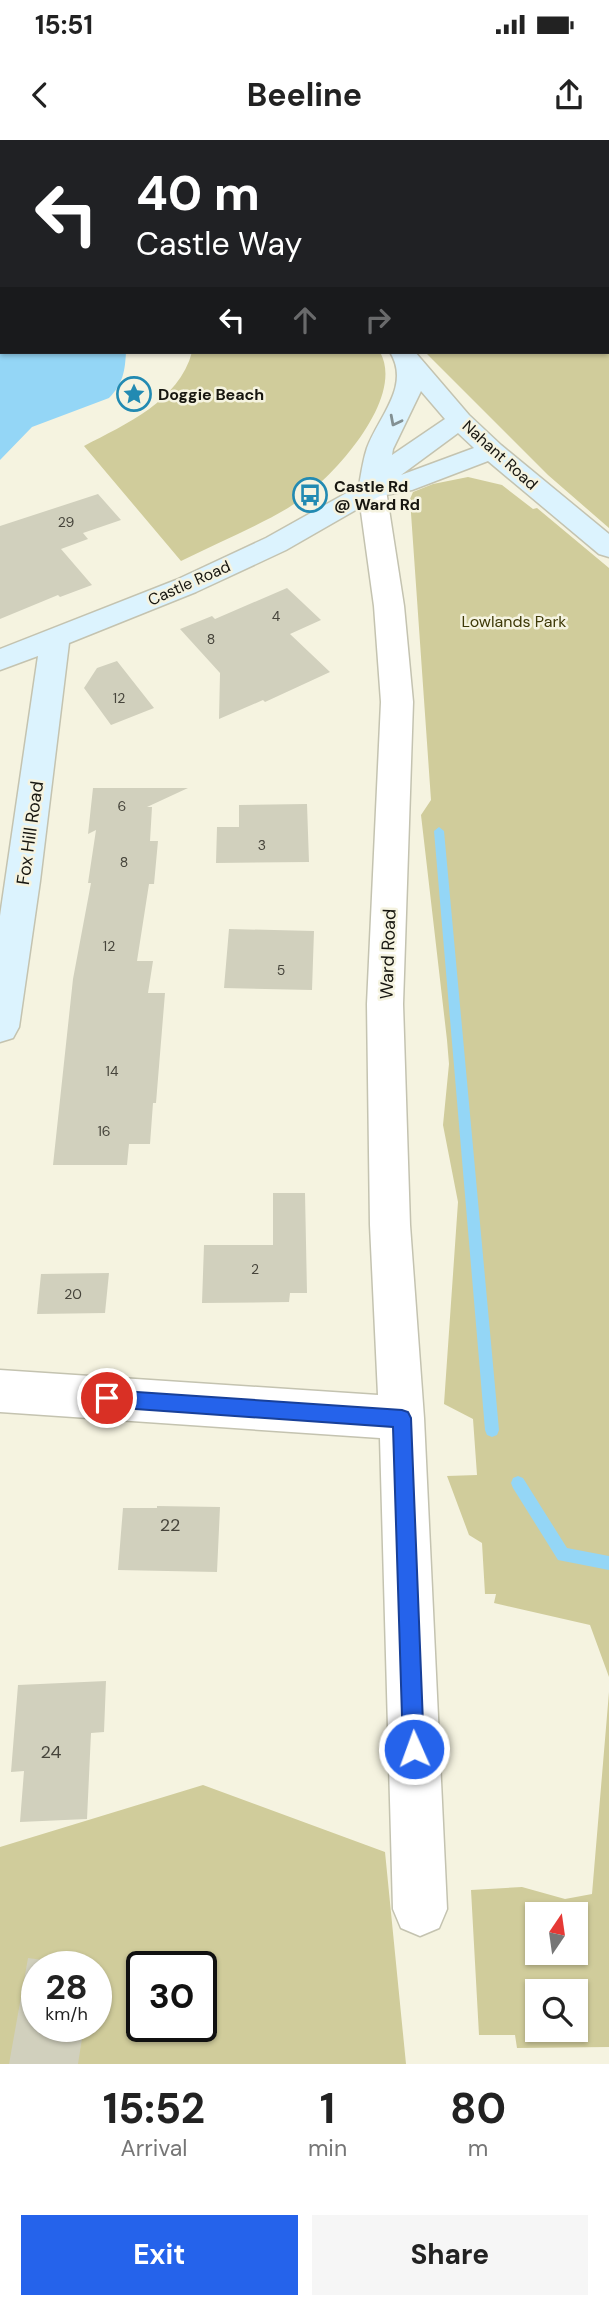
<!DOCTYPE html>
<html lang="en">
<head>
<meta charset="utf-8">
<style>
  body { margin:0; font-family:"DM Sans",sans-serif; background:#f6f6f6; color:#222; height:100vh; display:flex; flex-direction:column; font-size:26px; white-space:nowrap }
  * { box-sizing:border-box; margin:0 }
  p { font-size:23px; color:#767676 }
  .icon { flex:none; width:38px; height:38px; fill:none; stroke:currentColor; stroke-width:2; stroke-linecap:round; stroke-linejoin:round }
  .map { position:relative; height:1924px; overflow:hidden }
  .details { display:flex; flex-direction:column; background:#fff; flex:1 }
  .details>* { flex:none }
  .banner { position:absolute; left:0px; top:0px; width:609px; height:214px; box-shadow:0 2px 5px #0004; background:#202124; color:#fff; overflow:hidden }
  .needle { width:46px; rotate:13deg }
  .controls { position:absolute; left:525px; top:1762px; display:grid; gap:14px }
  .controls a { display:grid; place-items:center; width:63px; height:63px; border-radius:0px; background:#fff; box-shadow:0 2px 5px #0004; font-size:35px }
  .speed { position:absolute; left:21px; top:1811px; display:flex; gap:14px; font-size:35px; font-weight:700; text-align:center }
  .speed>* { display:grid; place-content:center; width:91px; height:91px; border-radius:50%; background:#fff; box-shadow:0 2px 5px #0004; line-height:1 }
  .speed small { font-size:18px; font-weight:400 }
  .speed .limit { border:4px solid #111; border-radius:10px; background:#fff; color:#111 }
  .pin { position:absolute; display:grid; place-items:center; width:60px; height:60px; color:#fff; margin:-30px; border:4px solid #fff; border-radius:50%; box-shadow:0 2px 7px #0007 }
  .me { position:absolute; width:77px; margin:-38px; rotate:358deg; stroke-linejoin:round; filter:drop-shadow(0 0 5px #0008) }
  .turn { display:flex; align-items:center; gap:24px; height:147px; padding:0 21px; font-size:32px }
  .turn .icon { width:91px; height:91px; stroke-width:2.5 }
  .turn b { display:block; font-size:49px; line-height:60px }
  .lanes { display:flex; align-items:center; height:66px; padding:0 21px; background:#0003; justify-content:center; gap:35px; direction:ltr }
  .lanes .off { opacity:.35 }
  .eta { display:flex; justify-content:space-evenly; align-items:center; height:119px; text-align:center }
  .eta b { font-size:42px; font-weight:700; line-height:49px }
  .action { display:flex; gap:14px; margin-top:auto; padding:14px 21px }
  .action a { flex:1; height:80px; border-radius:0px; background:#2563eb; color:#fff; font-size:28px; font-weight:700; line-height:80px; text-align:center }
  .action a+a { background:#f6f6f6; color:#222 }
  .status { display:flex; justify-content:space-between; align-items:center; height:49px; padding:0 35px; background:#fff; direction:ltr }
  .status svg { height:19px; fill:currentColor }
  header { display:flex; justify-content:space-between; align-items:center; height:91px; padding:0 21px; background:#fff; font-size:32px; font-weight:700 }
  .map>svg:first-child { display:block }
</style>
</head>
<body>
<div class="status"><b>15:51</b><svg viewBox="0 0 49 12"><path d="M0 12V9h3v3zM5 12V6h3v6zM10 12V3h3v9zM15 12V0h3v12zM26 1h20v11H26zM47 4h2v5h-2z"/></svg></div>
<header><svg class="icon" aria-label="back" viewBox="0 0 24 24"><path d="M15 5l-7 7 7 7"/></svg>Beeline<svg class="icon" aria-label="share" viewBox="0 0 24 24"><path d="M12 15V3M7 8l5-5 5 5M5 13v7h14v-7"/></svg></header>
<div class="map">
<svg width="609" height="1924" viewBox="0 0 609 1924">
  <rect width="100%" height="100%" fill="#f5f3e0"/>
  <path fill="#d0cc9b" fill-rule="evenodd" d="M607,178L609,180V388L548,335L425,212H607Z
    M192,212H380C407,260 327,345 288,368C254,388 217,403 181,421L84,306C126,284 179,261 192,212Z
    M468,337L502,345L533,369L537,368L609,428V1537L590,1485L494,1463L496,1454H485L482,1403L469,1395L447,1336L477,1335L473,1279L444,1264L458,1062L443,985L449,924L447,900L421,675L431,660L410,359L413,352L433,344Z
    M609,1552V1907L517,1908L515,1895H479L471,1750L522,1747L565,1759L592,1754ZM576,1774V1813H537V1774ZM537,1852H576V1890H537Z
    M203,1645L385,1712L406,1924H0V1707ZM37,1827H96V1886H37ZM142,1827H201V1886H142Z"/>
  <path fill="#94d6f6" d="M0,0H152L2,2V212H126C125,231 123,244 109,258L32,287L0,320Z"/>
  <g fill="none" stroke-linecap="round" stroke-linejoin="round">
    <path fill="#94d6f6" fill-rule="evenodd" d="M439,687L444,691L499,1290L497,1295L492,1297L487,1295L485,1290L434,691Z
      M518,1336L523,1338L567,1408L609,1416V1430L558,1420L513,1348L511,1343L513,1338Z"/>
  </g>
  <path fill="#d1d0bd" d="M98,354L121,380L83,393L88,399L61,409L92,445L60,457L58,455L0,479V386Z
    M287,448L321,480L290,494L330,532L265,562L263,560L219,579L220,533L180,489L212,476L215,479Z
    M117,521L154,568L111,585L84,548L97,528Z
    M93,648H188L147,667H152L150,701H158L154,744H149L137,821H153L148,853H165L156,963H153L150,1004H129L127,1025H53L73,839L91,743H88L96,690L88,694Z
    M307,664L309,722L216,723L217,687H239V665Z
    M229,789L314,791L312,850L224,848Z
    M273,1053H305L307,1153H290L289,1162L202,1163L204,1105H273Z
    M109,1133L105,1173L37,1174L41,1134Z
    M157,1366L220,1367L217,1432L118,1430L123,1368H157Z
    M106,1541L104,1592L91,1593L87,1679L20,1682L24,1631L11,1632L18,1545Z
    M28,1818L94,1827H37V1886H84L78,1924H9Z"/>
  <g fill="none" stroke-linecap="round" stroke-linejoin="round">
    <g stroke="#c4c3b0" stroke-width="3">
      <path id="street" d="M372,342L382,344L386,350L404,466L413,562L403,864L410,1085L424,1278L447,1769L439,1788L420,1796L401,1788L393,1769L380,1298L0,1272V1230L378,1255L370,1085L367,864L381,562L374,466L358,350L362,344Z"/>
    </g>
    <g stroke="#c4c3b0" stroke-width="3">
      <path id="secondary" d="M285,0H305V2H285Z
        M390,212H415L469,275L501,305L609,394V417L599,414L488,321L412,350L380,356L286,410L196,452L69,503L40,741L19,887L13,898L0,902V776L38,516L0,530V509L176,440L266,398L359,346C361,334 363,320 367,308C379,276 411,246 390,212ZM421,251L445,279L392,315L393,309ZM458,293L474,308L401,335Z"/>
    </g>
    <use href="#street" fill="#fff" fill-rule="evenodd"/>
    <use href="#secondary" fill="#dcf3fe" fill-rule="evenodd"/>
  </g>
  <defs><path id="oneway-chevron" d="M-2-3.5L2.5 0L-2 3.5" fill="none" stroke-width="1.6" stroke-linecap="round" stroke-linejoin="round" transform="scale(1.75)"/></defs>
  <use stroke="#839093" href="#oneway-chevron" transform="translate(395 281) rotate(117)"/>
  <path fill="#2563eb" stroke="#184099" stroke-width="2" d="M107,1250L402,1270L408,1272L411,1278L424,1609L421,1617L414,1620L406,1617L403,1609L393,1287L107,1267L101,1264L98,1258L101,1252Z"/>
  <defs>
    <g id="sight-ring" transform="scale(1.75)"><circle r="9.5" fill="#f5f3e0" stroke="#228ab2" stroke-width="1.5"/><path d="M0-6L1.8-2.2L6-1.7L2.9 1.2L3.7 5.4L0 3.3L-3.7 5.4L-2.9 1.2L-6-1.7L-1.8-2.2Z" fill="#228ab2"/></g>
    <g id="bus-ring" transform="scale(1.75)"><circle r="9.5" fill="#f5f3e0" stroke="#228ab2" stroke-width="1.5"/><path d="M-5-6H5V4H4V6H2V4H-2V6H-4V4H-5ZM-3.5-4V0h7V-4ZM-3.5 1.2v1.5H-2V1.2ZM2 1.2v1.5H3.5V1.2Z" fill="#228ab2"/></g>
  </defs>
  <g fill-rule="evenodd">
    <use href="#sight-ring" x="134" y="254"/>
    <use href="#bus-ring" x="310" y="355"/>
  </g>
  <g text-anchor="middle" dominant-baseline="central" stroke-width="5" stroke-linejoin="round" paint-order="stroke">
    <g font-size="14" fill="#46443b">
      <text x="66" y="382">29</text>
      <text x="276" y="476">4</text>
      <text x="211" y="499">8</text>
      <text x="119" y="558">12</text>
      <text x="122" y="666">6</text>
      <text x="262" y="705">3</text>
      <text x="124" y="722">8</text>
      <text x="109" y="806">12</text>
      <text x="281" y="830">5</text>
      <text x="112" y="931">14</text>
      <text x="104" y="991">16</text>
      <text x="255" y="1129">2</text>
      <text x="73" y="1154">20</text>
    </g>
    <g font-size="16" font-weight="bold" fill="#171610" stroke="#f5f3e0" text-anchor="start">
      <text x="158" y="254">Doggie Beach</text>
      <text x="334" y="346">Castle Rd<tspan x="334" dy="18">@ Ward Rd</tspan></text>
    </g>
    <g font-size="16" fill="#171610" stroke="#f5f3e0">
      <text transform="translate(500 315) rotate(42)">Nahant Road</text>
      <text transform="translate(189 443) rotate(-24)">Castle Road</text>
    </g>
    <g font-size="16" fill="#3e3908" stroke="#f5f3e0">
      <text x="514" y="481">Lowlands Park</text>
    </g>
    <g font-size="18" fill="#171610" stroke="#f5f3e0">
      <text transform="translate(30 693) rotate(-82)">Fox Hill Road</text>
      <text transform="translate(388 814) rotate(-88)">Ward Road</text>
    </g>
    <g font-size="18" fill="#46443b">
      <text x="170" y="1385">22</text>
      <text x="51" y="1612">24</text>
    </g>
  </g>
</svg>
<div class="controls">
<a><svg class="needle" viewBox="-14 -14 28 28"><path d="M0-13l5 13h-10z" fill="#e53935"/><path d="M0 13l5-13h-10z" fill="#767676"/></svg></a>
<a><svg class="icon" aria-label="search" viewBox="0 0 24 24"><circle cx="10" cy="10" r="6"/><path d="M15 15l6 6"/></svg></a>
</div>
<div class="speed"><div>28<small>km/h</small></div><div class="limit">30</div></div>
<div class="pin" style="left:107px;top:1258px;background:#d93025"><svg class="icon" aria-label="arrive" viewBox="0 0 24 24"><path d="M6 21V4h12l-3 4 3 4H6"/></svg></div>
<svg class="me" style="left:414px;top:1609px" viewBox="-20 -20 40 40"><circle r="17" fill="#2563eb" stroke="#fff" stroke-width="3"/><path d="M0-11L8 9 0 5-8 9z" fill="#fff"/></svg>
<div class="banner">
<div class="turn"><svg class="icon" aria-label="left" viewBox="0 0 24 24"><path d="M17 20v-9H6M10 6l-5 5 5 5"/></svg><div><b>40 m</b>Castle Way</div></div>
<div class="lanes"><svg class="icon" aria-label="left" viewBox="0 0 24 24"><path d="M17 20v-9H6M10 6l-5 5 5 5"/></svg><svg class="icon off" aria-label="ahead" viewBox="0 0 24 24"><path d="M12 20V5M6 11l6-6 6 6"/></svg><svg class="icon off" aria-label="right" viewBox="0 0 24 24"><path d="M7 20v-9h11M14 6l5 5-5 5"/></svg></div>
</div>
</div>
<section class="details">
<div class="eta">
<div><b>15:52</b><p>Arrival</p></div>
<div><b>1</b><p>min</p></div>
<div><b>80</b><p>m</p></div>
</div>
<div class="action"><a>Exit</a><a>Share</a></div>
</section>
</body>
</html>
